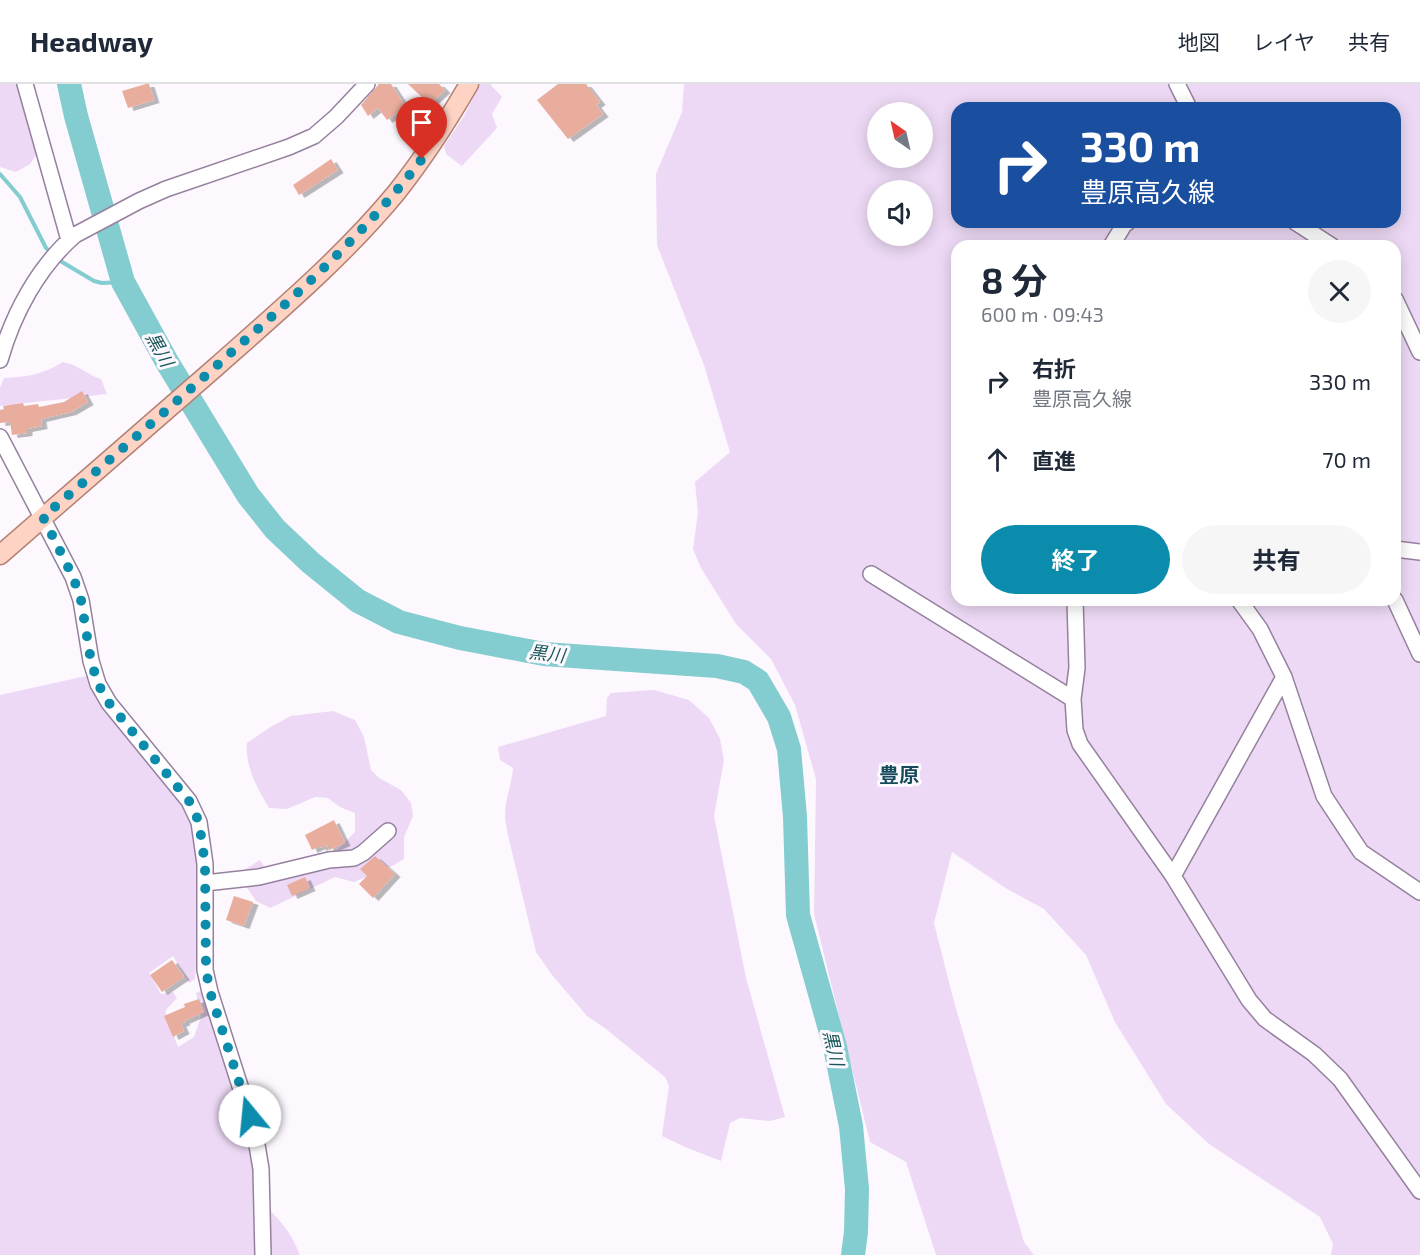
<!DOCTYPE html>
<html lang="ja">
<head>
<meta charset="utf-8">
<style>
  body { margin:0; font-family:"Exo 2","Noto Sans JP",sans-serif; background:#f6f6f7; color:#1f2937; height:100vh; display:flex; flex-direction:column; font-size:22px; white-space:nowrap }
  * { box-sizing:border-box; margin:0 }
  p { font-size:20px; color:#747a83 }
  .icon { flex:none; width:33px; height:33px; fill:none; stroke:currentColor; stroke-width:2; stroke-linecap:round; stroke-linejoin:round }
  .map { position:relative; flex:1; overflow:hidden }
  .sheet { position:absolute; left:951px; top:156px; width:450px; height:366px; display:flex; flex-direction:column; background:#fff; border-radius:18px; box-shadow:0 3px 15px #0003 }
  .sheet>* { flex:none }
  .banner { position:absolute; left:951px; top:18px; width:450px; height:126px; border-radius:18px; box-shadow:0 3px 15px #0003; background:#1a4fa0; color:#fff; overflow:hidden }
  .needle { width:39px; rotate:326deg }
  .controls { position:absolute; left:867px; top:18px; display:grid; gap:12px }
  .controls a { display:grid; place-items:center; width:66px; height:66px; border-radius:50%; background:#fff; box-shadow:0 3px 15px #0003; font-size:30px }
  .pin { position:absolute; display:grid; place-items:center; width:51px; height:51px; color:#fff; margin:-62px -26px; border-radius:50% 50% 50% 0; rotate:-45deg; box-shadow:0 0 6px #0007 }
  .pin .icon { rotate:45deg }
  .me { position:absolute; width:66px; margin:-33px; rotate:343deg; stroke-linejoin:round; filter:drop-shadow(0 0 4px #0008) }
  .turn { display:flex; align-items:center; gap:21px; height:126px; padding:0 30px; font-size:27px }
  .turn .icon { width:78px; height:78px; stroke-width:2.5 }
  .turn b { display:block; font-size:42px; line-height:51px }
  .round { display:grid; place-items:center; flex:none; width:63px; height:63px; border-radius:32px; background:#f6f6f7 }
  .head { display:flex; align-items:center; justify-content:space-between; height:102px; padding:0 30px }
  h1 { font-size:36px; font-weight:700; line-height:45px }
  .primary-button { display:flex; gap:12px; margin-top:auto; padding:12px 30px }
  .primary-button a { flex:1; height:69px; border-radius:36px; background:#0b8cad; color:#fff; font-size:24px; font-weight:700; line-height:69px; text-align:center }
  .primary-button a+a { background:#f6f6f7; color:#1f2937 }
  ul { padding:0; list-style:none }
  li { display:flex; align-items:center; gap:18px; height:78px; padding:0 30px }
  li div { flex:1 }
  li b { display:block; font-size:22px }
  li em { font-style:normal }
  header { display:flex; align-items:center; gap:36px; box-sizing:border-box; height:84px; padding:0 30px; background:#fff; border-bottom:2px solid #e0e1e3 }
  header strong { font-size:28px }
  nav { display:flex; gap:33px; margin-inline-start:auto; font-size:21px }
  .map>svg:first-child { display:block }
</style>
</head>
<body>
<header>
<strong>Headway</strong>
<nav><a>地図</a><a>レイヤ</a><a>共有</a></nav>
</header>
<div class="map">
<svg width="1420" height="1171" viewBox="0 0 1420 1171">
  <defs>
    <filter id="shadow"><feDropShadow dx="5.5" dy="3" stdDeviation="0" flood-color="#0004"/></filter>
  </defs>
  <rect width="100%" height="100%" fill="#fcf8fe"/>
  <path fill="#edd9f5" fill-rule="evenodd" d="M0,0H19L39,67L30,80L16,88L0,83Z
    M480,0H490L502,13L492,30L497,44L462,82L446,70L444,62L464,32Z
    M684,0H1420V1171H1331L1333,1160L1320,1133L1209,1060L1166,1020L1115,938L1086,871L1044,825L1007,805L952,768L934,839L953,914L1024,1158L1034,1171H936L906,1078L870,1058L814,830L816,695L795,621L771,575L736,540L701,484L693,465L698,429L695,398L730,368L704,281L657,161L656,90L682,28ZM957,24H1395V138H957ZM878,28H922V74H878ZM878,106H922V152H878ZM957,162H1395V516H957Z
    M63,278C79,281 86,290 101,295L107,310L0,322V304L4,294C27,293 44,290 63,278Z
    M86,592L107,629L185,720L195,741L202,780L195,895L189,899L173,872L149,889L161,910L173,908L177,914L165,927L178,963L194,953L201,933L196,909L202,907L242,1016L253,1068L258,1116C276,1130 292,1149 300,1171H0V611Z
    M654,606L689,616L709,634L720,655L724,676L714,732L746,894L785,1033L770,1037L740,1034L730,1039L721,1077L685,1063L662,1052L669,1002L665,993L606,945L587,932L552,891L536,868L508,751C507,744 505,738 505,732C505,715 512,700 513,684L500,676L498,663L606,632L607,614L611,609Z
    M333,627L355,636L364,653L371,686L379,694L401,706L411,719L413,732L404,753V775L394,781L354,798L335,793L270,824L256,817L238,790L260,776L265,784L336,778L337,766L355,748V729L340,723L328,714L315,713L287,725L269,724C257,703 245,683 247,659L272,642L291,632Z"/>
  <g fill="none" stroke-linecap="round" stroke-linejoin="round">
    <path stroke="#83ccd0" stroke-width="4" d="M0,90L20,113L46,164L52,169
      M57,175L94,197L102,199L123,198"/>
    <path stroke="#83ccd0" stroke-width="24" d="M69,0L76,32L123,198L167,278L248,411L275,445L311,479L358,517L399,538L460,554L544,570L717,582L744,588L758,597L779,633L789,665L795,733L798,831L835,963L851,1042L857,1105L856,1148L853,1171"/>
  </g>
  <path fill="#e8ad9d" filter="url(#shadow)" d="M146,0H149L154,16L128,24L122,7Z
    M379,0H391L406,23L387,36L378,24L368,32L361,21Z
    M408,0H439L445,6L432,18L430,15L427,18Z
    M558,0H586L600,18L596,21L603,30L568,55L537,16Z
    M331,75L338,86L299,111L293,101Z
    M82,307L88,318L71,328L41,335L42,342L27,345V349L12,351L10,338L0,339V326L4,325L3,322L23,319L24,322L38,320L39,323L64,318Z
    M334,736L345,759L329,766L327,761L321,764L320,762L312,766L305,751Z
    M375,772L395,790L373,814L359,800L367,792L360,785Z
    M305,793L310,804L292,812L287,801Z
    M234,812L253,818L244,842L226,836Z
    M172,876L184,893L162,908L150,891Z
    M199,915L204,928L184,937L185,938L181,940L184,947L173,953L164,932L185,923L184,920Z"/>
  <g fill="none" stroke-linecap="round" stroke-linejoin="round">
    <g stroke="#95819e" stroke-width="18">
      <path id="minor" d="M25,0L69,156
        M1177,0L1189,24
        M1295,138L1332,162
        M1111,162L1124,141L1128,138
        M1395,215L1420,268
        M0,276C13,230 38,183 75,151L139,117L166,105L289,63L314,52L336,33L367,0
        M0,353L73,493L81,516L91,577L98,600L109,619L189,717L199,738L205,780V886L210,908L255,1049L261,1085L263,1171
        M1395,465L1420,468
        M871,490L1073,615
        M1075,516L1077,584L1073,615L1075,646L1080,660L1173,792L1249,916L1265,935L1314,970L1340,995L1420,1107
        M1239,516L1260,545L1284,593L1324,712L1361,768L1420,808
        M1395,516L1420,570
        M1173,792L1284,593
        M205,799L259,793L329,776L354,774L363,769L388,747"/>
    </g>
    <g stroke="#b38173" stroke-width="21">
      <path id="major" d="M0,471C72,408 144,346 216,283C278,228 343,173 396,109C423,75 447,38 469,0"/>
    </g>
    <use href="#minor" stroke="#fff" stroke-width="15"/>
    <use href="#major" stroke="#fed3c3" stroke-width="18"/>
  </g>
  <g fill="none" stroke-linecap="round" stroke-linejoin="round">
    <path stroke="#0b8cad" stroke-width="10" stroke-dasharray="0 18" d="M250,1032L210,908L206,886L205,780L199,738L189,717L109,619L98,600L91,577L81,516L73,493L43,433C107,378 171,323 234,266C301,207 367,147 422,75"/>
  </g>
  <g text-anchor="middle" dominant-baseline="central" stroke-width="6" stroke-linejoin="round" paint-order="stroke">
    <g font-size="18" font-style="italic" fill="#175659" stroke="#fcf8fe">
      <text transform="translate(160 265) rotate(61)">黒川</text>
      <text transform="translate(547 569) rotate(7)">黒川</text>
      <text transform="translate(834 964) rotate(77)">黒川</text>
    </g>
    <g font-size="20" font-weight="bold" fill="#154a5a" stroke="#fcf8fe">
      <text x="899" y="690">豊原</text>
    </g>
  </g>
</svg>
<div class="controls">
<a><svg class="needle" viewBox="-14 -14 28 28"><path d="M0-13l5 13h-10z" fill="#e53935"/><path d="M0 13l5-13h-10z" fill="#747a83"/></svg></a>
<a><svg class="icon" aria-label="sound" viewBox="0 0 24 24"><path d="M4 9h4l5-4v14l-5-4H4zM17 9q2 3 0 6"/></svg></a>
</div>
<div class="pin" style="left:422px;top:75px;background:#d93025"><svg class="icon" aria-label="arrive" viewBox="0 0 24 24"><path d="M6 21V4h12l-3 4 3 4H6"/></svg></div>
<svg class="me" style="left:250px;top:1032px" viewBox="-20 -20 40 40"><circle r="19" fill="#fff"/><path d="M0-13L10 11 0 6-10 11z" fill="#0b8cad"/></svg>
<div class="banner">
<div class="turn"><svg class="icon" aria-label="right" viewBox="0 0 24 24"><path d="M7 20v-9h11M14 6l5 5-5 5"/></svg><div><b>330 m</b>豊原高久線</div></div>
</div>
<section class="sheet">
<div class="head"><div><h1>8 分</h1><p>600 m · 09:43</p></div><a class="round"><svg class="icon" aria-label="close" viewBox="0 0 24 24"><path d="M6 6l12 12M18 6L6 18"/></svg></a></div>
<ul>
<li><svg class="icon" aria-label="right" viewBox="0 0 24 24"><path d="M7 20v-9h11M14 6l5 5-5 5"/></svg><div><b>右折</b><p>豊原高久線</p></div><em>330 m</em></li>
<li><svg class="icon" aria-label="ahead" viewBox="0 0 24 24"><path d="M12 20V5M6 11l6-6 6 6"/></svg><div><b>直進</b></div><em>70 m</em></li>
</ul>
<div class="primary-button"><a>終了</a><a>共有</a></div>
</section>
</div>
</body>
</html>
